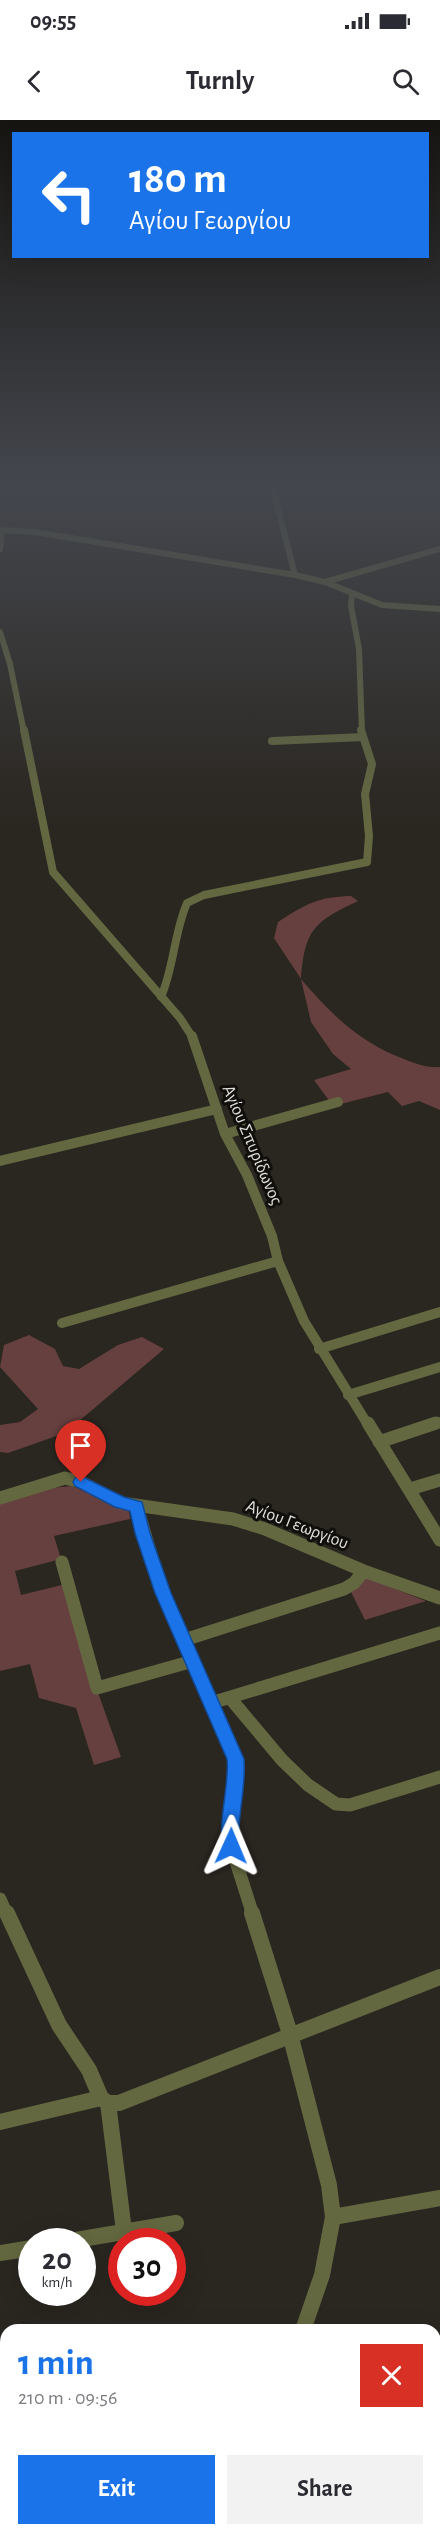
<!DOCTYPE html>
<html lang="en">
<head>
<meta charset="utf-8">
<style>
  body { margin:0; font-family:"Alegreya Sans",sans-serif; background:#f2f2f3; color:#2b2b33; height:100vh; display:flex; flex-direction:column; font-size:22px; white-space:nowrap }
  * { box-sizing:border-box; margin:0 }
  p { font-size:20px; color:#7c7c81 }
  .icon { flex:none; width:33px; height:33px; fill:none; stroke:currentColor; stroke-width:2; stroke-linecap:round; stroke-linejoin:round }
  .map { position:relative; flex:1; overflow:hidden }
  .drawer { position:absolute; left:0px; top:2204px; width:441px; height:212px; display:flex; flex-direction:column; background:#fff; border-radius:18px 18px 0 0; box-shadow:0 6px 24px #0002 }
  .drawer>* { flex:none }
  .guide { position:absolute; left:12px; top:12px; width:417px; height:126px; border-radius:0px; box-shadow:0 6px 24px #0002; background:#1a73e8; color:#fff; overflow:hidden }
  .speed { position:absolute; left:18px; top:2108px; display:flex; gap:12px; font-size:30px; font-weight:700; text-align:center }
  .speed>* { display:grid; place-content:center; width:78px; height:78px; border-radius:50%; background:#fff; box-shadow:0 6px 24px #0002; line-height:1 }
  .speed small { font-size:15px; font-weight:400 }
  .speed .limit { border:9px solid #d22; background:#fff; color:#111 }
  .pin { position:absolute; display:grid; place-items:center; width:51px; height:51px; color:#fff; margin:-62px -26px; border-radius:50% 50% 50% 0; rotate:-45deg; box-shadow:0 0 6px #0007 }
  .pin .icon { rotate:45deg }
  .me { position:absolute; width:66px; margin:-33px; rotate:1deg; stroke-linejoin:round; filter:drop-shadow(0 0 4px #0008) }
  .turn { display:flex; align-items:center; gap:21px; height:126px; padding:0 18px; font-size:27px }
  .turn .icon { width:78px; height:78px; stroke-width:2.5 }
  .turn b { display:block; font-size:42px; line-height:51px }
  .round { display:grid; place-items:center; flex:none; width:63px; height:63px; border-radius:0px; background:#f2f2f3 }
  .headline { display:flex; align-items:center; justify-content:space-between; height:102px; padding:0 18px }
  h1 { font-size:36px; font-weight:700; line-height:45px; color:#1a73e8 }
  .button { display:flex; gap:12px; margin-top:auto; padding:12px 18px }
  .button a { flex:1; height:69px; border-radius:0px; background:#1a73e8; color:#fff; font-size:24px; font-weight:700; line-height:69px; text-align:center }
  .button a+a { background:#f2f2f3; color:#2b2b33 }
  .status { display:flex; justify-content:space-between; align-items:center; height:42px; padding:0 30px; background:#fff; direction:ltr }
  .status svg { height:16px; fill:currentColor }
  header { display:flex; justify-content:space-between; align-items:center; height:78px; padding:0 18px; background:#fff; font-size:27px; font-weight:700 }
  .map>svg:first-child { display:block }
</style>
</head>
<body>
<div class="status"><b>09:55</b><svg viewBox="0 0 49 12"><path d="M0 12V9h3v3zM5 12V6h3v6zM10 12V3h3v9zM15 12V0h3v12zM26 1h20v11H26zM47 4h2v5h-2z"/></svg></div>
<header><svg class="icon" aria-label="back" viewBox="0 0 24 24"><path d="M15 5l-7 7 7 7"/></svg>Turnly<svg class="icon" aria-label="search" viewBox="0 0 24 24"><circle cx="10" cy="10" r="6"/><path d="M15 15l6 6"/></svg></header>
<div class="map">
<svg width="440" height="2414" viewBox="0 0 440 2414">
  <rect width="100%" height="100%" fill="#2a2620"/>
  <path fill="#66403f" d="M351,776L358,781C314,802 305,809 301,859C331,894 360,923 404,939C417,944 426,948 440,947V990L419,981L402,986L388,972L333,986L314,960L351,949L333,934L311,902L301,859L274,818L278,802C306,784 317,777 351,776Z
    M29,1215L55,1229L63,1246L79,1249L118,1225L142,1217L164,1229L65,1313L8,1333L0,1332V1305L20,1302L38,1289L0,1247L4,1225Z
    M71,1366C92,1373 109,1384 129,1391L130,1399L54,1416L61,1439L15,1451L21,1475L66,1464L81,1525L121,1637L94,1645L76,1588L39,1578L30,1544L0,1551V1384L51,1368Z
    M367,1458L426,1481L365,1500L351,1472Z"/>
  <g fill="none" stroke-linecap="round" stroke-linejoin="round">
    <path stroke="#636840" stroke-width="6" d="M273,369L295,455
      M0,410L35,412L295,455L325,462L382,485L440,489
      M0,429L2,410
      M325,462L440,429
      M352,475L351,486L359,529L362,612
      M0,512L10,544L24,612"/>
    <path stroke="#636840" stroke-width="8" d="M24,610L53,752L180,898L193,918
      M272,621L363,617
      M161,877C174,847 174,813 187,783L204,775L367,742L369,716L365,674L372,644L361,610"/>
    <path stroke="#636840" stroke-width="10" d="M192,916L225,1014L247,1055L272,1116L278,1141L304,1201L368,1305
      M225,1014L338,982
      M0,1041L217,989
      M62,1203L278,1141
      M319,1229L440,1192
      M348,1275L440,1247
      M432,1305L440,1302"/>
    <path stroke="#636840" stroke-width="13" d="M368,1303L440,1420
      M379,1322L436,1303
      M410,1369L440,1360
      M0,1378L65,1358L81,1362L121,1383L233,1399L265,1409L364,1451L440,1478
      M137,1387L159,1462L211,1583L440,1513
      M62,1442L97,1568L193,1541
      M184,1520L344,1469L354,1463L364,1451
      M230,1578L282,1640L308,1665L336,1684L350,1685L440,1657
      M211,1583L235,1638L237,1657L231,1726L253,1795
      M0,1779L7,1795"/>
    <path stroke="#636840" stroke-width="16" d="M7,1793L59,1905L89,1950L101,1978L108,1983H119L440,1857
      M252,1793L290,1914L329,2065L333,2097L322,2155L303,2210
      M108,1983L124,2111
      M0,2002L101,1978
      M333,2097L440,2078
      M70,2121L176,2103
      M0,2133L32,2128
      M435,2376L440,2374"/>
  </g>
  <linearGradient id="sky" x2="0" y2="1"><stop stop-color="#171512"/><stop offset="0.52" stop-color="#44474e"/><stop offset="1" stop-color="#44474e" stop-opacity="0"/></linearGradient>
  <rect width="440" height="707" fill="url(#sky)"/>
  <path fill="#1a73e8" stroke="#114b97" stroke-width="1.5" d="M81,1356L124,1377L142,1382L150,1413L171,1473L244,1639C246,1663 240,1685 239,1708C239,1717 241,1724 237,1732L231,1735L225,1732C215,1709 230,1667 227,1639L155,1473L135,1413L130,1391L115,1387L75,1366L73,1362L75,1358Z"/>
  <g text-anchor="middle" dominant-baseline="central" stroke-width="6" stroke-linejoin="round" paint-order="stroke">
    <g font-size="18" fill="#e1dfda" stroke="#110f0c">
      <text transform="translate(252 1025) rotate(67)">Αγίου Σπυρίδωνος</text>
      <text transform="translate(297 1405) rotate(21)">Αγίου Γεωργίου</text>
    </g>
  </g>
</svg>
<div class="speed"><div>20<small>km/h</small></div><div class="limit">30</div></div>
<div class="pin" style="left:81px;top:1362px;background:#d93025"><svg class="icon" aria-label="arrive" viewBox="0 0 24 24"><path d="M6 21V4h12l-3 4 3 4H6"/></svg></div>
<svg class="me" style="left:231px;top:1726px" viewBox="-20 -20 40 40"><path d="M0-17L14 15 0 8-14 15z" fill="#1a73e8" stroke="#fff" stroke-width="4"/></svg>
<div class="guide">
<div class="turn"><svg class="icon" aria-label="left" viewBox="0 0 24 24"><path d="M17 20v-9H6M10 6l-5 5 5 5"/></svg><div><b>180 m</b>Αγίου Γεωργίου</div></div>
</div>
<section class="drawer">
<div class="headline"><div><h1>1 min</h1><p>210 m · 09:56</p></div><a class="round" style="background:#d93025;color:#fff"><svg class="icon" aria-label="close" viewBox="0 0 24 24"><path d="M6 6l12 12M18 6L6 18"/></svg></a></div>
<div class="button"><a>Exit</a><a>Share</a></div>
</section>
</div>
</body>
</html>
